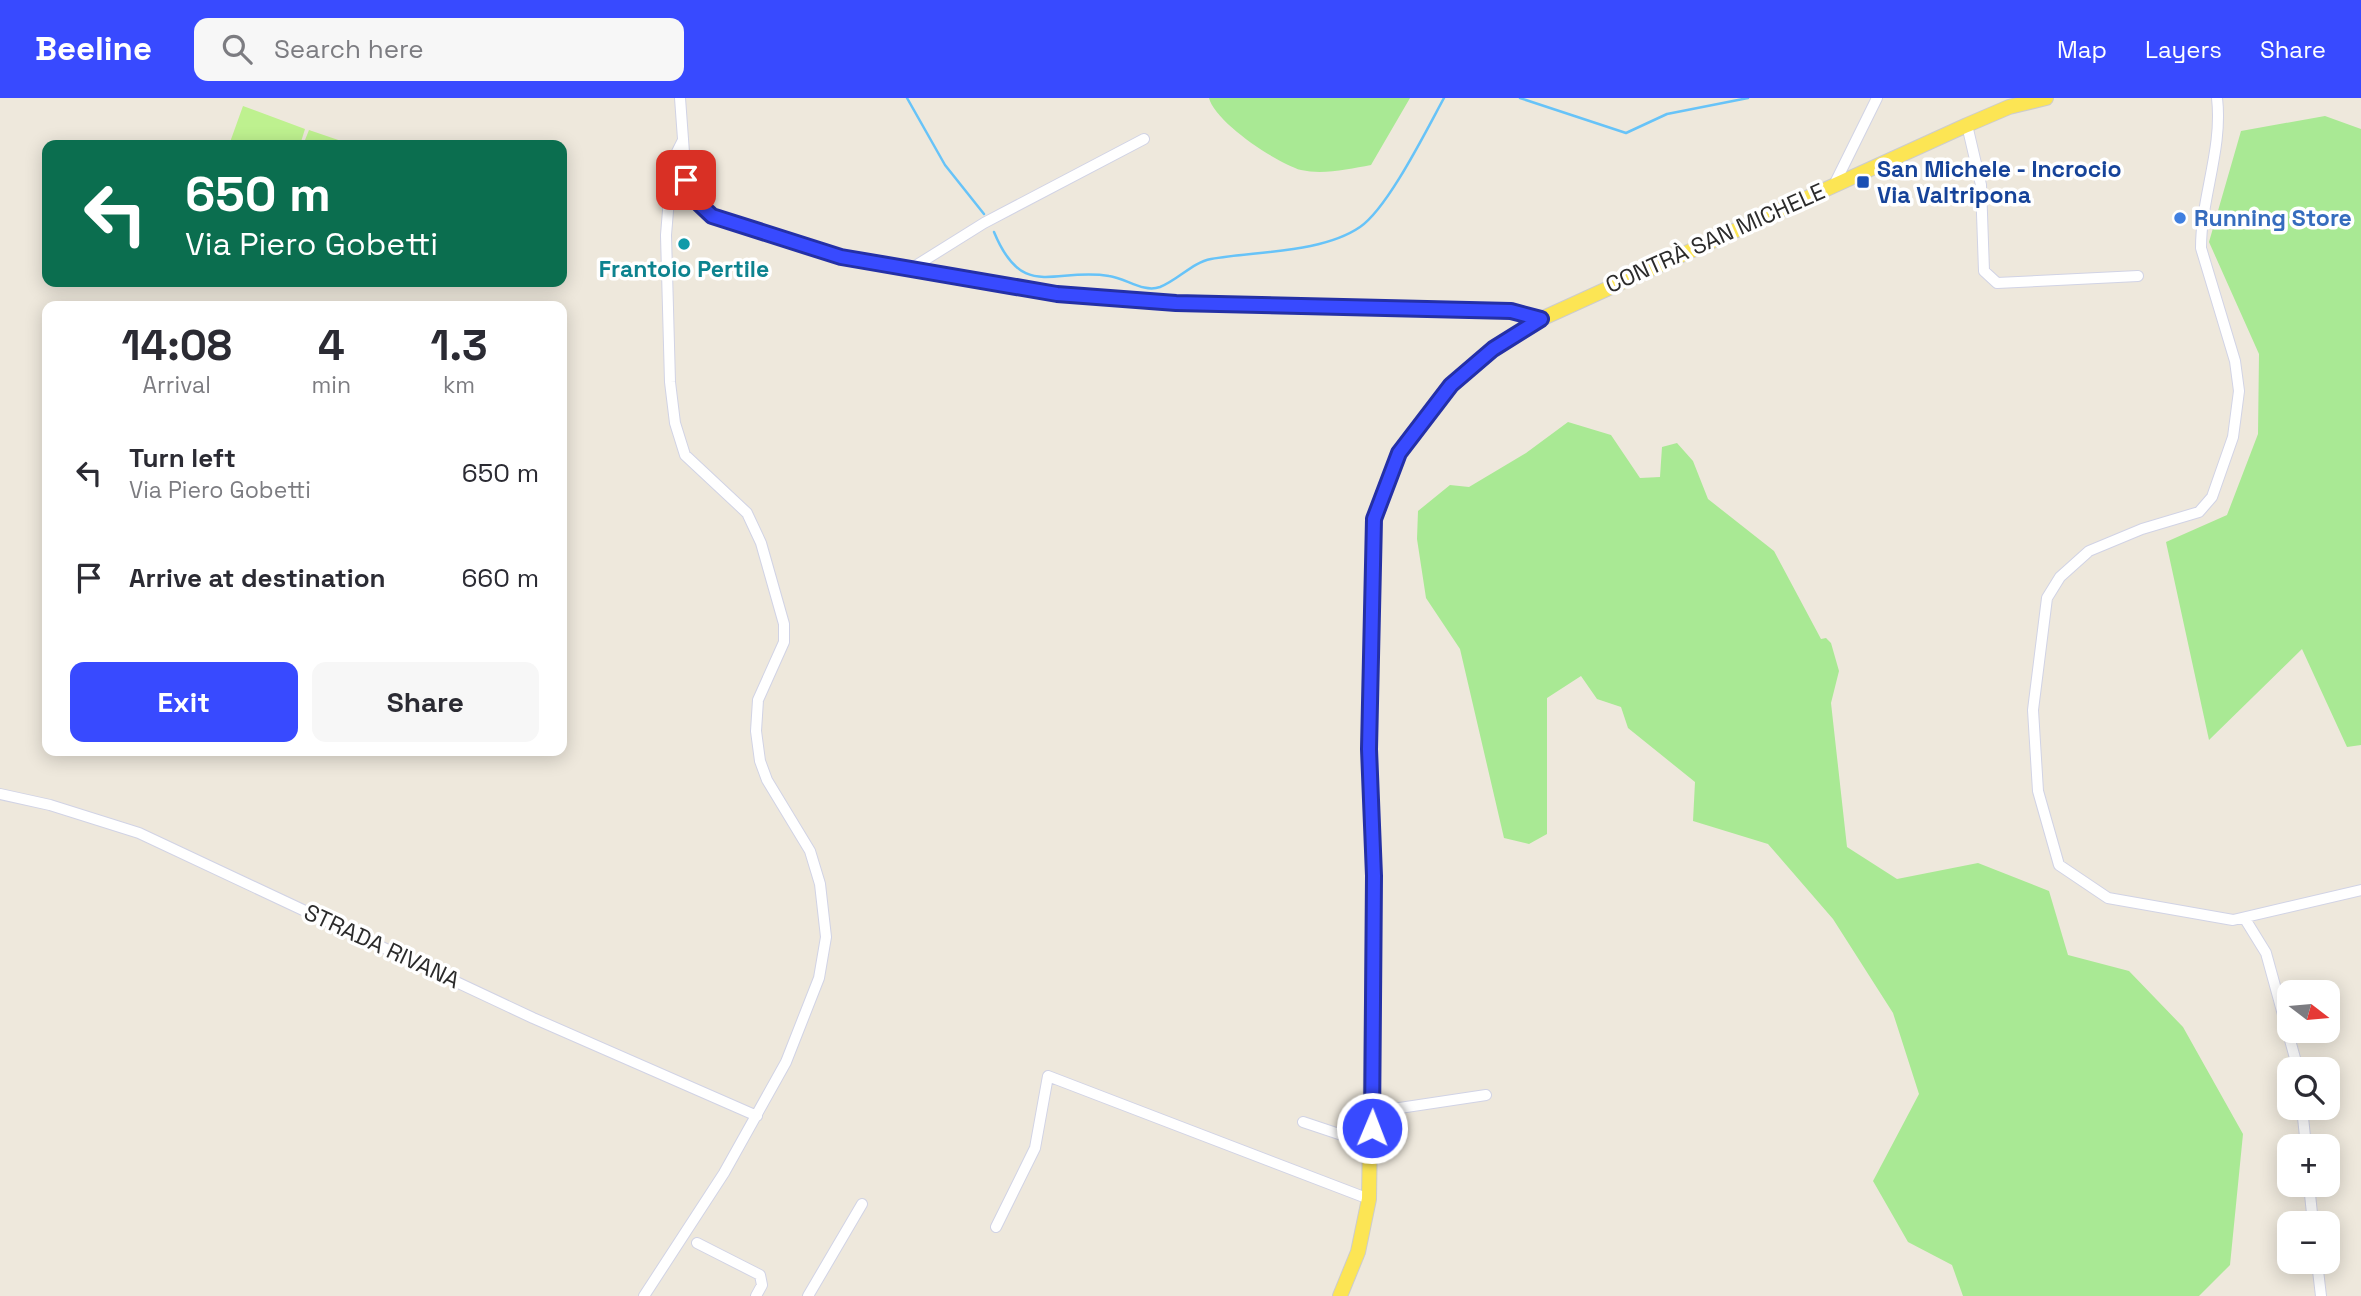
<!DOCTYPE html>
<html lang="en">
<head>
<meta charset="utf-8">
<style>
  body { margin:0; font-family:"Space Grotesk",sans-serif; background:#f7f7f7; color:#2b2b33; height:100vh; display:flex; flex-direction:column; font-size:26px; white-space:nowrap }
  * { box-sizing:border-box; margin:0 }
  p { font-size:23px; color:#7c7c81 }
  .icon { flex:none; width:38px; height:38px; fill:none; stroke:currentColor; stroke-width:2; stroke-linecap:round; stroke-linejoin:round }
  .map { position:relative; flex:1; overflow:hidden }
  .details { position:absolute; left:42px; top:203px; width:525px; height:455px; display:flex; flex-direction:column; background:#fff; border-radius:14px; box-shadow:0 4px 18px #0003 }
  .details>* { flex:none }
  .top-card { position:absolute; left:42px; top:42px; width:525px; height:147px; border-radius:14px; box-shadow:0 4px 18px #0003; background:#0b6e4f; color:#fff; overflow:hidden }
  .needle { width:46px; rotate:106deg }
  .controls { position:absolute; left:2277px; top:882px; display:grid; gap:14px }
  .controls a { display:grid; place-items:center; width:63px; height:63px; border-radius:14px; background:#fff; box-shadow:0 4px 18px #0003; font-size:35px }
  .pin { position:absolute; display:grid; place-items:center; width:60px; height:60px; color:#fff; margin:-30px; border-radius:14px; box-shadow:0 4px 10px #0006 }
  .me { position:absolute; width:77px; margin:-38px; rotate:1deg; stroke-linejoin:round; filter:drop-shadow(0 0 5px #0008) }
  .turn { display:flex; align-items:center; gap:24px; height:147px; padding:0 28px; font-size:32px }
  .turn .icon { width:91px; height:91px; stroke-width:2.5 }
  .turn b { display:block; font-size:49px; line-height:60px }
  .eta { display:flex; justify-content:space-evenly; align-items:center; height:119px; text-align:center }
  .eta b { font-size:42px; font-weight:700; line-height:49px }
  .button { display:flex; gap:14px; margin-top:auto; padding:14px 28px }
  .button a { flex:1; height:80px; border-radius:14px; background:#384aff; color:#fff; font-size:28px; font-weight:700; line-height:80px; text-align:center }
  .button a+a { background:#f7f7f7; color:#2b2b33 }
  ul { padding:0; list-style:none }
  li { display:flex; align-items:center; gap:21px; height:105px; padding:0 28px }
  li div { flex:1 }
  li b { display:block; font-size:26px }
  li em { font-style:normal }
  header { display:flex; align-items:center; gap:42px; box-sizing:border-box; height:98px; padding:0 35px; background:#384aff; color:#fff }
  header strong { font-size:33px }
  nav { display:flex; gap:38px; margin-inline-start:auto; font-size:24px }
  .search { width:490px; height:63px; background:#f7f7f7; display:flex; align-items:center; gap:18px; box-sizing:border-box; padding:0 24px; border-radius:14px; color:#7c7c81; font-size:26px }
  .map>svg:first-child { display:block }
</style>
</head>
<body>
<header>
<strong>Beeline</strong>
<div class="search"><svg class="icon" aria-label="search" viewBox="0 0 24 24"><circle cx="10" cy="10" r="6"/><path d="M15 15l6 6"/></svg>Search here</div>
<nav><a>Map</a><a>Layers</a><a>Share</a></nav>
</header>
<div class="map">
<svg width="2361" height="1198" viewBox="0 0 2361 1198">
  <rect width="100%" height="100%" fill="#eee8dc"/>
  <path fill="#a9e994" d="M1209,0H1410L1371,67C1349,71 1323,77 1301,72C1276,65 1215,24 1209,0Z
    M2325,18L2361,31V647L2347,649L2302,551L2209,642L2166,444L2227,417L2258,336L2259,256L2209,144L2241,33Z
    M1568,324L1611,337L1640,380L1660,379L1662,349L1677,345L1693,363L1708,401L1774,453L1821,541L1826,540L1831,545L1839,573L1831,605L1847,749L1897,781L1978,765L2049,793L2068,857L2129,873L2183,929L2243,1036L2230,1167L2199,1198H1963L1952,1167L1908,1144L1873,1083L1919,996L1893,915L1833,821L1768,746L1693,723L1695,684L1628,630L1621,609L1597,601L1581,578L1547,600V736L1529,746L1504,740L1460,551L1426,500L1417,441L1418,413L1450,387L1469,389L1526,355Z"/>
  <path fill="#bef18f" d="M243,8L305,31L300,47H229Z
    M309,32L353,47H303Z"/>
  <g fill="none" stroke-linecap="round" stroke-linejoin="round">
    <path stroke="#67c3f8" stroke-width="2.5" d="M907,0L945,67L984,116
      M1520,0L1626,35L1667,16L1748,0
      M994,134C1023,204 1054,169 1109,178C1126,180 1143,195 1160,189C1178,182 1193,164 1211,161C1257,153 1322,155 1360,129C1388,110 1427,31 1444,0"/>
    <g stroke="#d1d3e5" stroke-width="12">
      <path id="minor" d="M680,0L686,82L693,100L702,110L726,124L841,159L1057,196L1105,200L1176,205L1511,213L1541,221
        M2217,0C2223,51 2201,99 2201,150L2235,263L2239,293L2233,339L2212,399L2199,414L2142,431L2089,453L2060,479L2047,500L2033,612L2038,693L2059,767L2108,800L2233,822L2361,792
        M1967,27L1981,87L1984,173L1997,185L2138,178
        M1835,85L1877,0
        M912,170L984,125L1144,41
        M0,696L50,707L139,735L533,920L757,1018
        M2245,821L2266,855L2298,971
        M2302,1010L2306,1048
        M1373,1014L1486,997
        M1303,1024L1372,1047
        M2309,1087L2313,1125
        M996,1129L1035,1050L1048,978L1369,1101
        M697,1145L760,1177L762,1187L756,1198
        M2317,1164L2321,1198
        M644,1198L724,1075L786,964L819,880L826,839L820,786L810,753L767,682L760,663L756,633L758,602L784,544V526L761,445L747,415L685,357L675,325L670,284L666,137L672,64L683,42
        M808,1198L862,1106"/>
    </g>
    <g stroke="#ccc" stroke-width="16">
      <path id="major" d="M1340,1198L1358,1154L1369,1101L1374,778L1369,651L1374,421L1399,355L1451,287L1493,252L1541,221L1967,27L2009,9L2046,0"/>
    </g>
    <use href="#minor" stroke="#fff" stroke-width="10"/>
    <use href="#major" stroke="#fce554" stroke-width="14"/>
  </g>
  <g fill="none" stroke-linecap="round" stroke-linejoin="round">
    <g stroke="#2430a6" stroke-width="18">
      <path id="route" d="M686,82L693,100L712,118L841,159L1057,196L1176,205L1511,213L1541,221L1493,251L1451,287L1399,355L1374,421L1369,651L1374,778L1372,1030"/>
    </g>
    <use href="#route" stroke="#384aff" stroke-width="12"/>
  </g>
  <rect fill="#1a4fb4" stroke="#fff" stroke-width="2.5" x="1856" y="77" width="14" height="14" rx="3.5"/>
  <circle fill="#3f7fe0" stroke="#fff" stroke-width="2.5" cx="2180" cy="120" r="7"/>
  <circle fill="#0f9aa8" stroke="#fff" stroke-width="2.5" cx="684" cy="146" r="7"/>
  <g text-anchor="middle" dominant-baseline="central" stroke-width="7" stroke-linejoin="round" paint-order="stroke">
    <g font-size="23" font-weight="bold" fill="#164399" stroke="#fff" text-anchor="start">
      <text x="1877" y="71">San Michele - Incrocio<tspan x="1877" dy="26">Via Valtripona</tspan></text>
    </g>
    <g font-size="23" font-weight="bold" fill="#366cbe" stroke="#fff" text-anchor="start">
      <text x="2194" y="120">Running Store</text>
    </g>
    <g font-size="23" fill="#2b2b2b" stroke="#fff">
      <text transform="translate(1715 140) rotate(-24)">CONTRÀ SAN MICHELE</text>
      <text transform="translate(382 848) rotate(25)">STRADA RIVANA</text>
    </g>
    <g font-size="23" font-weight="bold" fill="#0d838f" stroke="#fff">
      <text x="684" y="171">Frantoio Pertile</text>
    </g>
  </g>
</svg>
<div class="controls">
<a><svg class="needle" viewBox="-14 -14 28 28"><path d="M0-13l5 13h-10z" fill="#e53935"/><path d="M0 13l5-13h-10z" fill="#7c7c81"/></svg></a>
<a><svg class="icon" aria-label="search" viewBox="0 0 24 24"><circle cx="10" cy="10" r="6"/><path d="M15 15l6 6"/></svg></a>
<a>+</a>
<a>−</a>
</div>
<div class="pin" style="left:686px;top:82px;background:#d93025"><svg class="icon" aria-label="arrive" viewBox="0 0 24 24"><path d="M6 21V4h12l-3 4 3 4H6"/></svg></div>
<svg class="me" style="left:1372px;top:1030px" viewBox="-20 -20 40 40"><circle r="17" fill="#384aff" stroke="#fff" stroke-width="3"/><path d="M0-11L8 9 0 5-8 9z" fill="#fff"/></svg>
<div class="top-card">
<div class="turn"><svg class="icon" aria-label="left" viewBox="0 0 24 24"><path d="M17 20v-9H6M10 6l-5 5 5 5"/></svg><div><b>650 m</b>Via Piero Gobetti</div></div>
</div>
<section class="details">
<div class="eta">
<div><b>14:08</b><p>Arrival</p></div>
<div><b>4</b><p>min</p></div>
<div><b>1.3</b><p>km</p></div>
</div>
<ul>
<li><svg class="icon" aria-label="left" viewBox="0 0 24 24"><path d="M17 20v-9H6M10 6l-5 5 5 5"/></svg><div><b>Turn left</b><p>Via Piero Gobetti</p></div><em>650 m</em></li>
<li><svg class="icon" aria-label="arrive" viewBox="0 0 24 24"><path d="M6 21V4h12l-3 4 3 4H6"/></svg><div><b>Arrive at destination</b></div><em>660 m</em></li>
</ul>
<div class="button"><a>Exit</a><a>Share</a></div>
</section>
</div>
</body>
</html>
